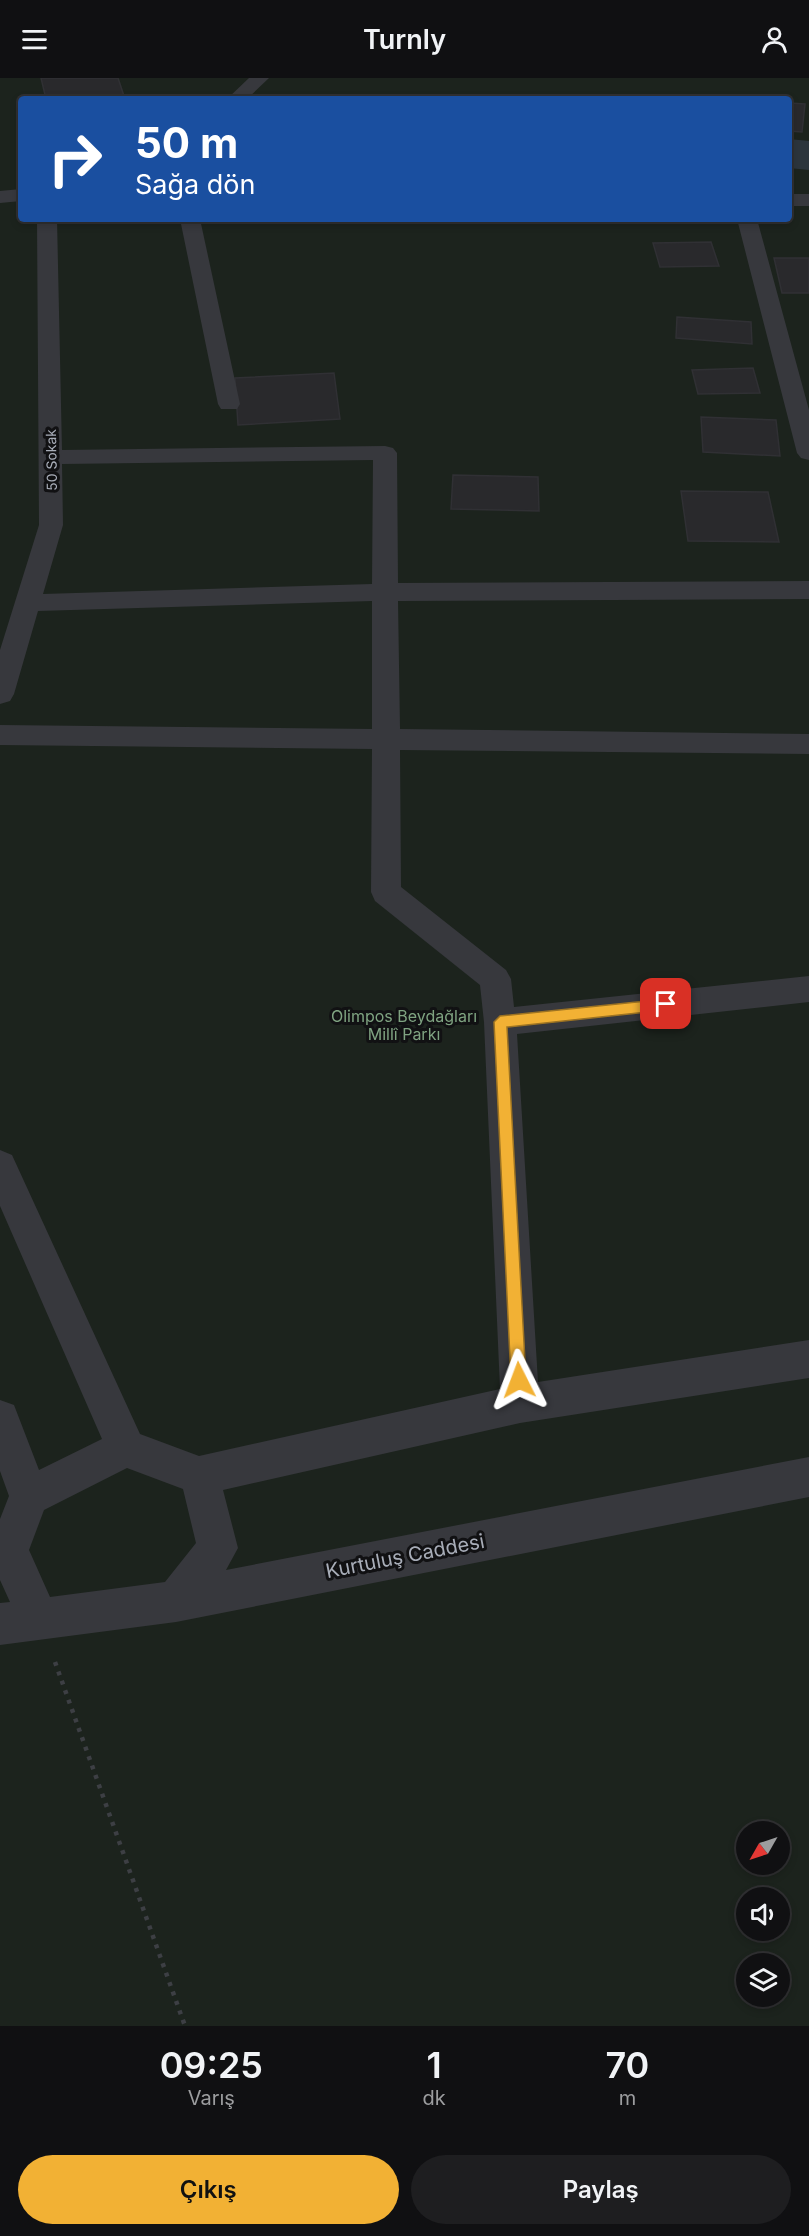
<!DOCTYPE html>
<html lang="tr">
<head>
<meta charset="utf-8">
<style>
  body { margin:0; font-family:Inter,sans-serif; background:#1e1e20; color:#f1f3f6; height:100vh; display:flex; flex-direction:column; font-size:22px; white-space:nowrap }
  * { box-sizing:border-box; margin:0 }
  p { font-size:20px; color:#9c9d9f }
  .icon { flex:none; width:33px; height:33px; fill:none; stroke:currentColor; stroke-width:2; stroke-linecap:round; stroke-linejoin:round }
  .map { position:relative; height:1948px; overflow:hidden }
  .side { display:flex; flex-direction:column; background:#101012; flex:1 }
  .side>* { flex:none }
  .banner { position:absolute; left:18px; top:18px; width:774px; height:126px; border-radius:6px; box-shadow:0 3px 9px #0003,0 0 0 2px #303032; background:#1a4fa0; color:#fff; overflow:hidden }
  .needle { width:39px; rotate:231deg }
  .buttons { position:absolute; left:736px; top:1743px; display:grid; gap:12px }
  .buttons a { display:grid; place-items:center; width:54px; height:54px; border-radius:50%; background:#101012; box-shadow:0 3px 9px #0003,0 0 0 2px #303032; font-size:30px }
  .pin { position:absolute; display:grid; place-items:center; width:51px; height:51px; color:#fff; margin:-26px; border-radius:12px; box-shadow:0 3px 9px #0006 }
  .me { position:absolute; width:66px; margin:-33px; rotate:357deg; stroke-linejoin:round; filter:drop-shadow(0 0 4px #0008) }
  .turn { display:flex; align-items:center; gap:21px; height:126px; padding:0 18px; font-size:27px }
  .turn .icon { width:78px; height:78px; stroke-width:2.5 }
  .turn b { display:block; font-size:42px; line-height:51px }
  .eta { display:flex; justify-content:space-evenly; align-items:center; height:102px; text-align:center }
  .eta b { font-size:36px; font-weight:600; line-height:42px }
  .cta { display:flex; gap:12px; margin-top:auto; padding:12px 18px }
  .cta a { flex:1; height:69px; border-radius:36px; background:#f2b134; color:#111; font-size:24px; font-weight:600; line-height:69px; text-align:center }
  .cta a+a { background:#1e1e20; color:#f1f3f6 }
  header { display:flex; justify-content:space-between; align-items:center; height:78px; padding:0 18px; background:#101012; font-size:27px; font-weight:600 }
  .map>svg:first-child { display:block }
</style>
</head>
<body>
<header><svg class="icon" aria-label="menu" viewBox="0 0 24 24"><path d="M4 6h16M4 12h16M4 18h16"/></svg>Turnly<svg class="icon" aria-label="person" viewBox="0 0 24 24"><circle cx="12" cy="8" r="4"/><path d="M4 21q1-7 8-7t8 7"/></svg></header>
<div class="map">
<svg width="809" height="1948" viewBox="0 0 809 1948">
  <rect width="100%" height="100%" fill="#161618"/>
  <path fill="#1c231d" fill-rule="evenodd" d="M0,0H809V1948H0ZM21,21H789V141H21ZM747,1754H780V1786H747ZM747,1820H780V1852H747ZM747,1886H780V1918H747Z"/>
  <path fill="#2c353c" d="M789,61L809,63V92L789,90Z"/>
  <path fill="#29292c" stroke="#303034" stroke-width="1.5" d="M41,0H118L125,21H46Z
    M789,25L805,26L802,54L789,53Z
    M711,164L719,188L660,189L653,165Z
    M774,180H809V215H782Z
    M677,239L751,244L752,266L676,260Z
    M753,290L760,315L698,316L692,292Z
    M334,295L340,341L238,347L235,300Z
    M701,339L776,342L780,378L703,374Z
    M453,397L538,399L539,433L451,431Z
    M681,413L768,414L779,464L688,463Z"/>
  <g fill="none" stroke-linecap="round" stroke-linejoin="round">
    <path stroke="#3d3f44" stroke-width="4.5" stroke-dasharray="4 6" stroke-linecap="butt" d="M55,1584L185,1948"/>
    <path fill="#37383d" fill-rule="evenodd" d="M249,0H269L247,21H227Z
      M21,111V123L0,125V113Z
      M789,116H809V128H789Z
      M37,141H57L62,372L385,368L393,370L397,375L398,505L809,503V521L398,523L400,651L809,656V676L400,672L401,809L506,892L511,901L514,929L809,898V924L517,956L538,1304L809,1262V1300L520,1345L223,1412L238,1470L226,1492L809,1379V1419L176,1544L0,1567V1525L10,1524L0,1502V1441L9,1418L0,1393V1322L14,1327L39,1392L102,1361L0,1128V1072L12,1077L140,1356L199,1378L500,1311L484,944L480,907L375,823L371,814L372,671L0,667V647L372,651V523L38,533L14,616L10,623L0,626V572L39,447ZM373,382L372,506L43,516L63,447L62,386ZM127,1390L183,1411L196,1465L165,1504L50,1519L29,1472L44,1432Z
      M180,141H200L240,326L237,331H221L218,326Z
      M737,141H757L809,332V382L801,380L797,375Z"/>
  </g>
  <path fill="#f2b134" stroke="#9d7322" stroke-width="1.5" d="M666,921L673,926L666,932L507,949L526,1302L524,1308L519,1310L513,1308L511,1302L494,944L500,938Z"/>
  <g text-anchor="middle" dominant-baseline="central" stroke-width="6" stroke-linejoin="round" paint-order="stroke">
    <g font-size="14" fill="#a8adb8" stroke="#111113">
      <text transform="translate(51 382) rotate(-91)">50 Sokak</text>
    </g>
    <g font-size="16" fill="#7fa381" stroke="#111113">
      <text x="404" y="938">Olimpos Beydağları<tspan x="404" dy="18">Millî Parkı</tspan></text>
    </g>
    <g font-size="20" fill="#a8adb8" stroke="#111113">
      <text transform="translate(405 1478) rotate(-11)">Kurtuluş Caddesi</text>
    </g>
  </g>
</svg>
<div class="buttons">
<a><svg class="needle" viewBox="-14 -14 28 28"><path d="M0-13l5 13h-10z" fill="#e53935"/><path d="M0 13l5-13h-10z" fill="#9c9d9f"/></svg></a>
<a><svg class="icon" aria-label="sound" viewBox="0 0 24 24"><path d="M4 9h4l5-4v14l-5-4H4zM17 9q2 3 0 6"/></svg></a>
<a><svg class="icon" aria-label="layers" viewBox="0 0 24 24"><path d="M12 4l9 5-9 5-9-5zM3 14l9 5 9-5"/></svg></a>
</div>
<div class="pin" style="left:666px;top:926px;background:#d93025"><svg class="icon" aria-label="arrive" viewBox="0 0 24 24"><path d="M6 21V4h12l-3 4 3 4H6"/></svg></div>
<svg class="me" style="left:519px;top:1302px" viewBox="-20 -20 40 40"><path d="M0-17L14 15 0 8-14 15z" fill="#f2b134" stroke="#fff" stroke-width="4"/></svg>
<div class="banner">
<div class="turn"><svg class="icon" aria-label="right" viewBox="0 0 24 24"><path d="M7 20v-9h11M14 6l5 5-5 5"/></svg><div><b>50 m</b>Sağa dön</div></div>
</div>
</div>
<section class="side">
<div class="eta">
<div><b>09:25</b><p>Varış</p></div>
<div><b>1</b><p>dk</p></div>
<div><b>70</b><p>m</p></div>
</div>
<div class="cta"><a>Çıkış</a><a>Paylaş</a></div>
</section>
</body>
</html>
